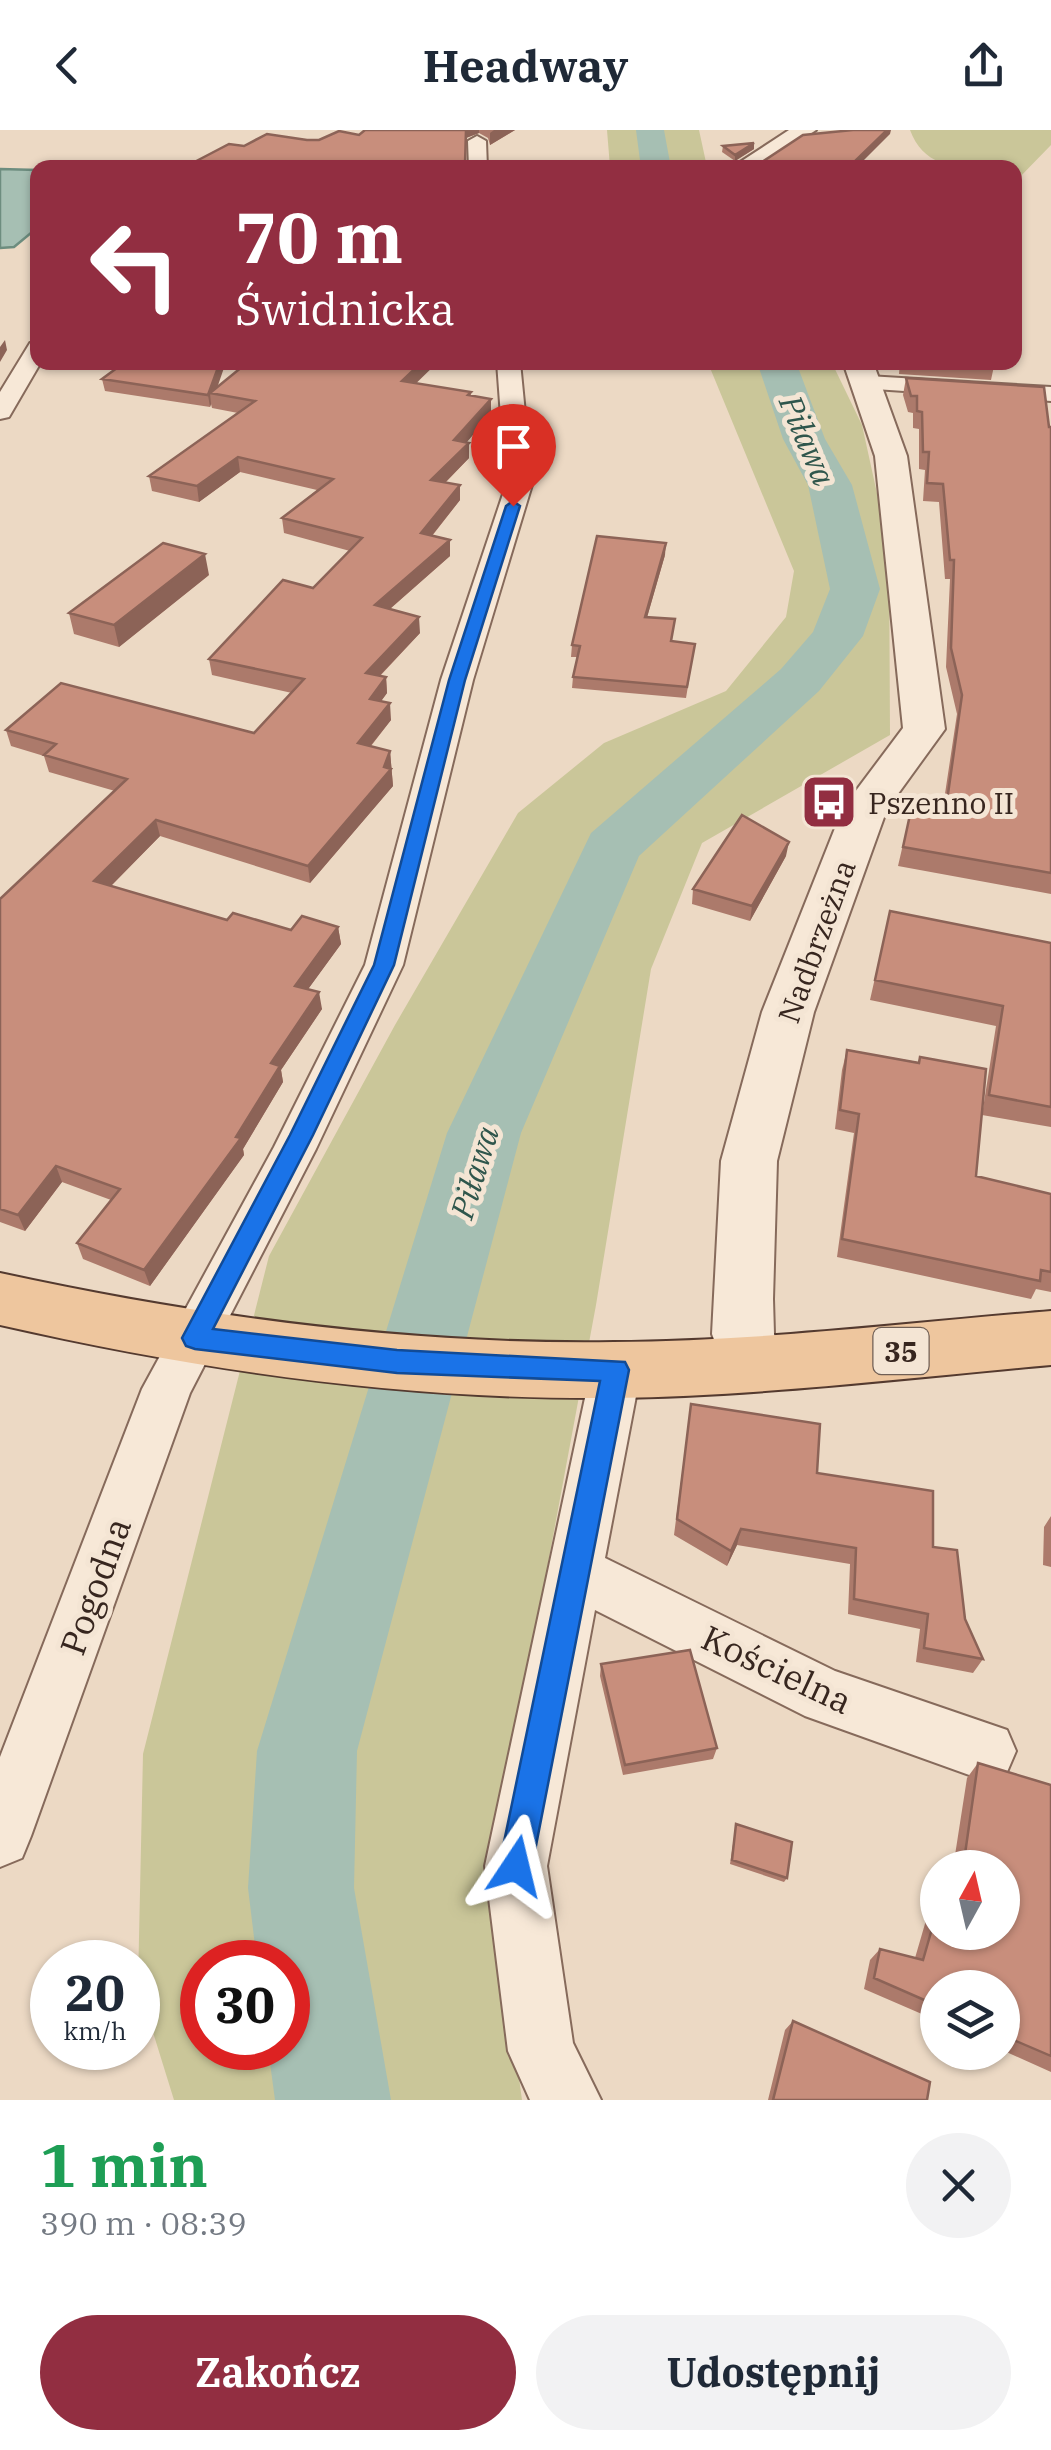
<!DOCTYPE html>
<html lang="pl">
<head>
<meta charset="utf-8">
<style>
  body { margin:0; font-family:"IBM Plex Serif",serif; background:#f2f2f3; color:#1f2937; height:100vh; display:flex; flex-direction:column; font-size:38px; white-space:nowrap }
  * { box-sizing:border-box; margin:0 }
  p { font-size:32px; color:#747a83 }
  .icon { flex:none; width:55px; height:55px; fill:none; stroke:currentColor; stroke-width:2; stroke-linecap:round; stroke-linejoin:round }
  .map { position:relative; height:1970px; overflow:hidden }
  .details { display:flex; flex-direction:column; background:#fff; flex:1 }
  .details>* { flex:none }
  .hud { position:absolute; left:30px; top:30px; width:992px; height:210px; border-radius:20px; box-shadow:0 2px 8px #0004; background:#922e41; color:#fff; overflow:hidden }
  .needle { width:65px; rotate:8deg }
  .controls { position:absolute; left:920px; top:1720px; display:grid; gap:20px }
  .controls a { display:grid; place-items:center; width:100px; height:100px; border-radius:50%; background:#fff; box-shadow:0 2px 8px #0004; font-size:50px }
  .speed { position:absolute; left:30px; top:1810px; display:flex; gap:20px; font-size:50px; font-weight:700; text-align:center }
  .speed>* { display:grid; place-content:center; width:130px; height:130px; border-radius:50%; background:#fff; box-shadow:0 2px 8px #0004; line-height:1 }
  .speed small { font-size:25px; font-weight:400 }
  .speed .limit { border:15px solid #d22; background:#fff; color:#111 }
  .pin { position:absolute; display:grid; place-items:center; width:85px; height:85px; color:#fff; margin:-102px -42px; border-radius:50% 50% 50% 0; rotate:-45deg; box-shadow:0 0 10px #0007 }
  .pin .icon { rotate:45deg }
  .me { position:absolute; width:110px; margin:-55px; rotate:10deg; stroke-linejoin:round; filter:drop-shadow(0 0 8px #0008) }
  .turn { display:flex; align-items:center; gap:35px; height:210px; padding:0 40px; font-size:45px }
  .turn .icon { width:130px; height:130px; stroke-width:2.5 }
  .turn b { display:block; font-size:70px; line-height:85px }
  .round { display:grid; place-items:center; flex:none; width:105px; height:105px; border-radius:52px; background:#f2f2f3 }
  .summary { display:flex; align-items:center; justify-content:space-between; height:170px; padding:0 40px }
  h1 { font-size:60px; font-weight:700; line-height:75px; color:#1e9e55 }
  .primary-button { display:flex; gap:20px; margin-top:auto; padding:20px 40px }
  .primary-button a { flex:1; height:115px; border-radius:60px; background:#922e41; color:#fff; font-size:40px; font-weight:700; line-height:115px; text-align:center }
  .primary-button a+a { background:#f2f2f3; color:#1f2937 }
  header { display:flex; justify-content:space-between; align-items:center; height:130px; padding:0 40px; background:#fff; font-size:45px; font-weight:700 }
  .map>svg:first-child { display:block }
</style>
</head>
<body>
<header><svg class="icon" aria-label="back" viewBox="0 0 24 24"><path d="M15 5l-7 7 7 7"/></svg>Headway<svg class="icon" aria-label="share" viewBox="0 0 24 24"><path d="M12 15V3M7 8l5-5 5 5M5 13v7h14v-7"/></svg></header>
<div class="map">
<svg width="1051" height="1970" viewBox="0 0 1051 1970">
  <rect width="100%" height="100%" fill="#ecd9c4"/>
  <path fill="#cac699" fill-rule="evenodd" d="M607,0H699L707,37H610Z
    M910,0H1051V15L1015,52V38C974,38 927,46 910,0Z
    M708,233H832L862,295L889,418L890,605L702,713L651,839L596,1175L491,1740L522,1970H174L138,1854L143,1624L269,1126L395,895L518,683L604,613L726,561L786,487L794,441ZM202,1832H288V1918H202Z"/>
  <path fill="#a6bfb3" stroke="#6d8d7f" stroke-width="2.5" d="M0,39L37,40V98L14,117L0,118Z"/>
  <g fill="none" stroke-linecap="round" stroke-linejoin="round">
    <path fill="#a6bfb3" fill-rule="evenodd" d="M636,0H664L671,38H641Z
      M757,232H796L825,309L852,355L880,459L863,506L819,561L639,726L521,1003L357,1621L354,1758L391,1970H275L268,1918H288V1832H257L248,1758L257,1621L447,1003L591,703L781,539L813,502L830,459L808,355L783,309Z"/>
    <g stroke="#866a5b" stroke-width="4">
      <path id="minor" d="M477,6L486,11L487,38H469L468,11Z
        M38,211V232H41L9,287L0,289V262L30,213Z
        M497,232H520L532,355L473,550L403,835L316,1019L190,1263L31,1706L22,1728L0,1737V1627L142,1259L274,1017L365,835L441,550L506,355Z
        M868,246L1051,257V271L860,258L856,253L860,248Z
        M616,1219L633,1225L641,1240L605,1428L835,1541L1007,1600L1016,1621L1007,1642L986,1651L805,1586L595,1480L547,1736L573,1913L601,1970H530L508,1921L485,1736L591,1240L599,1225Z"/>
    </g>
    <g stroke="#866a5b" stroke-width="4">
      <path id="tertiary" d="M789,0H816L759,38H731Z
        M843,232H873L907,326L945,599L887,679L814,882L777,1031L773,1169L774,1204L784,1234L774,1253L752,1262L730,1253L712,1204L721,1031L762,882L843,678L903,598L875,326Z"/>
    </g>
    <g stroke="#543a2f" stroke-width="4">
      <path id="primary" d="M0,1143C202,1187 407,1215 614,1212C760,1211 906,1193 1051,1181V1235C906,1248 760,1266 614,1268C406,1270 202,1241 0,1195Z"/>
    </g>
    <use href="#minor" fill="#f7e8d7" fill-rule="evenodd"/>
    <use href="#tertiary" fill="#f7e8d7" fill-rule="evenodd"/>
    <use href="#primary" fill="#eec69e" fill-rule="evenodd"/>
  </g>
  <path fill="#ac7a6b" d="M365,0H515L490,15L488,8L479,3L466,8V38H183L244,16L319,10L359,5Z
    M754,13V19L735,31L722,22L723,16Z
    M900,232H993L994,236L991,250L899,244Z
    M906,248L1051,297V764L898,736L913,671L943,677L957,584L946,537L950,449H945L939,372L923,371L925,340L919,339V299L913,298V283L908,282L903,265Z
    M102,249L218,257L416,253L471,262V266L491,284L466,312L469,328L445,353L460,355V370L432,406L450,426L390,479L420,503L380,546L386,547L387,563L381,571L391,590L371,616L390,621L393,656L310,753L160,706L111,756L227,790L291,800L338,797L341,814L308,859L322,879L281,940L283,952L243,1019L244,1025L150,1156L83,1129L77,1113L111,1070L62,1052L25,1101L0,1092V769L115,661L49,642L44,626L11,616L6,600L254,603L292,563L212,545L209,529L313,458L350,421L284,403L282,388L317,360L240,342L199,372L152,361L149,346L238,283L212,278L211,274L210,277L105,261Z
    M665,425L647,487L672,511L695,514L686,568L572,558L573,547L577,527H571L572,515Z
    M209,445L119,517L74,504L69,483Z
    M786,726L750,791L692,774L693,759Z
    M890,781L1051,813V997L982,985L996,896L870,870Z
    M847,920L918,932L920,927L976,1046L1051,1064V1162L1036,1159L1031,1169L837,1127L854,1003L835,999L842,940Z
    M691,1274L817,1343L933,1417L983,1529L973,1543L916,1532L920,1499L848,1484L850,1434L737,1415L727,1436L674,1405Z
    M1051,1386V1437L1043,1435L1044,1397Z
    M601,1534L717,1618L713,1629L623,1645L600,1546Z
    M978,1633L1051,1655V1942L1002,1920V1858H938V1891L864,1859L870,1830L880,1819L915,1828L929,1780L938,1771V1802L1002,1738H953L967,1648Z
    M736,1694L787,1748L784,1752L730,1734Z
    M793,1891L927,1970H768L785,1900Z"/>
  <path fill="#8c6357" d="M466,0H479V3L466,8V38H459Z
    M494,0H515L490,15V3Z
    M887,0H891L890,4L856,38H848Z
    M754,13V19L735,31V25Z
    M5,210L7,220L0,232V217Z
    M220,232H226L215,264L210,263L211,274L210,277L208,265Z
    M422,232H438L403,266L402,251Z
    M491,269V284L455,326L454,310Z
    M469,313V328L432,366L431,350Z
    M238,327L240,342L199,372L197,356Z
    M460,355V370L422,418L421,403Z
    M450,410V426L376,491L375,475Z
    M666,413L665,425L644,498L645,487Z
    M205,424L209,445L119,517L114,495Z
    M419,487L420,503L367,559L366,543Z
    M386,547L387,563L371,585L370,569Z
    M390,573L391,590L360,629L358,613Z
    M390,621L393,656L310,753L308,736L384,637Z
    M156,690L160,706L99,768L94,751Z
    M789,712L786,726L750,791L752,776Z
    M338,797L341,814L298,873L295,856Z
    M319,862L322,879L281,940L283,952L243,1019L244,1025L150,1156L144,1140L236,1007L271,933Z
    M56,1036L62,1052L25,1101L18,1085Z
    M741,1399L737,1415L727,1436L731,1421Z"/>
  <path fill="#c88e7c" stroke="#8c6357" stroke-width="2.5" d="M365,0H466L465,34L459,38H183L229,14L244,16L267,4L307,10H319L339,1L359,5Z
    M853,0H887L848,38H756L750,33L762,32L803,5Z
    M754,13L735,25L723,16Z
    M125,232H220L208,265L102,249Z
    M248,232H422L402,251L471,262L468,265L491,269L454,310L469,313L431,350L460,355L421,403L450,410L375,475L419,487L366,543L386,547L370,569L390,573L358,613L390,621L384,637L391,639L308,736L156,690L94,751L227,790L233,783L291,800L302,786L338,797L295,856L319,862L271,933L280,936L236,1007L241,1008L144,1140L77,1113L120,1059L56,1036L18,1085L0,1079V769L127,649L44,625L56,614L6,600L61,553L254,603L304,549L209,529L283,450L313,458L362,408L282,388L333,349L238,327L197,356L149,346L255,271L210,263Z
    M932,232H993L994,236Z
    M906,248L1044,257L1049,297H1051V743L903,717L913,671L946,678L962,565L951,518L954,430H950L943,354L927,353L929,322H923L922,282L917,281V266H911Z
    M597,406L666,413L645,487L675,489L671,511L695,514L687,557L573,547L580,516L572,515Z
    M163,413L205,424L114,495L69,483Z
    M742,685L789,712L752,776L693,759Z
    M890,781L1051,813V977L989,965L1003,876L875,850Z
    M847,920L919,933L920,927L986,939L976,1046L1051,1064V1142L1041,1140L1040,1151L842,1109L859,984L840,980Z
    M691,1274L820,1294L817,1343L933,1361V1417L957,1420L965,1489L983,1529L924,1518L928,1484L854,1469L856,1418L741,1399L731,1421L677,1389Z
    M690,1520L717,1618L625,1635L601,1534Z
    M978,1633L1051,1655V1926L1002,1905V1858H938V1876L874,1848L880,1819L923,1830L938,1778V1802H1002V1738H963Z
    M736,1694L792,1712L787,1748L732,1730Z
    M793,1891L930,1952L927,1970H773Z"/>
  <path fill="#1a73e8" stroke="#114b97" stroke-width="2.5" d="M513,371L520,376L465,550L394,835L313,1005L213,1199L397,1220L625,1232L629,1240L532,1736L527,1748L516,1753L504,1748L499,1736L600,1251L397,1243L195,1219L186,1216L182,1208L290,1005L374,835L449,550L506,376Z"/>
  <defs>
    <g id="bus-square" transform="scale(2.875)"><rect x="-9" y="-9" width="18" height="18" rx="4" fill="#922e41" stroke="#f4e5d4"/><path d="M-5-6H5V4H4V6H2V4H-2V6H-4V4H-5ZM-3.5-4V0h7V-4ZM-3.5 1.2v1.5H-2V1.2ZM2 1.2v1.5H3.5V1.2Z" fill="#fff"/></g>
  </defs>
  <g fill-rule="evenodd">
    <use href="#bus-square" x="829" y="672"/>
  </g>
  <g text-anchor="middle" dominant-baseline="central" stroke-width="10" stroke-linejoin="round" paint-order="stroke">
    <rect fill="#f4e5d4" stroke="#705f55" stroke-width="2.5" x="873.5" y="1198" width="55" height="46" rx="8"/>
    <g font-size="28" font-weight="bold" fill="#37261f">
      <text x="901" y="1221">35</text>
    </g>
    <g font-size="30" fill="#37261f" stroke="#f4e5d4" text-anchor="start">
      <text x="868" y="672">Pszenno II</text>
    </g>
    <g font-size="30" fill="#37261f" stroke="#f4e5d4">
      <text transform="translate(816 811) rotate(-70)">Nadbrzeżna</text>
    </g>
    <g font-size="32" font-style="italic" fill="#2f564c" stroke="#f4e5d4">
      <text transform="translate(808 310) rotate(67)">Piława</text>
      <text transform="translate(474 1042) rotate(-73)">Piława</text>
    </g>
    <g font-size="35" fill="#37261f" stroke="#f4e5d4">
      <text transform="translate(95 1456) rotate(-70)">Pogodna</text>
      <text transform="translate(777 1539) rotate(25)">Kościelna</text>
    </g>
  </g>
</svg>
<div class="controls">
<a><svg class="needle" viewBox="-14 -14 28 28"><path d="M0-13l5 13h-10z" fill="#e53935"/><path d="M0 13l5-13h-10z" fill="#747a83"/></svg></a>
<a><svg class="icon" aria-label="layers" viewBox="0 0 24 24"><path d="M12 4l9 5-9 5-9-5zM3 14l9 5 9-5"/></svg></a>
</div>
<div class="speed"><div>20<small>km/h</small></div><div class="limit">30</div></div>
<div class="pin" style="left:513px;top:376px;background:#d93025"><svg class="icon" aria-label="arrive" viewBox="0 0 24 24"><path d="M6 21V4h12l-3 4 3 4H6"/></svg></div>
<svg class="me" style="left:516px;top:1736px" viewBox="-20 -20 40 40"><path d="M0-17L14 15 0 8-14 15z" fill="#1a73e8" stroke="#fff" stroke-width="4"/></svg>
<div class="hud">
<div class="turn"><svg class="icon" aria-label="left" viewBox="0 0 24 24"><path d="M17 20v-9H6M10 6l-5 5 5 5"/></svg><div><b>70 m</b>Świdnicka</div></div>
</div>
</div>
<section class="details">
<div class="summary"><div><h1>1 min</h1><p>390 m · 08:39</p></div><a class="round"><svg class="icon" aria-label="close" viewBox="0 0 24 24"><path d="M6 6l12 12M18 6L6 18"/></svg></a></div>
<div class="primary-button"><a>Zakończ</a><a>Udostępnij</a></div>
</section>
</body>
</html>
